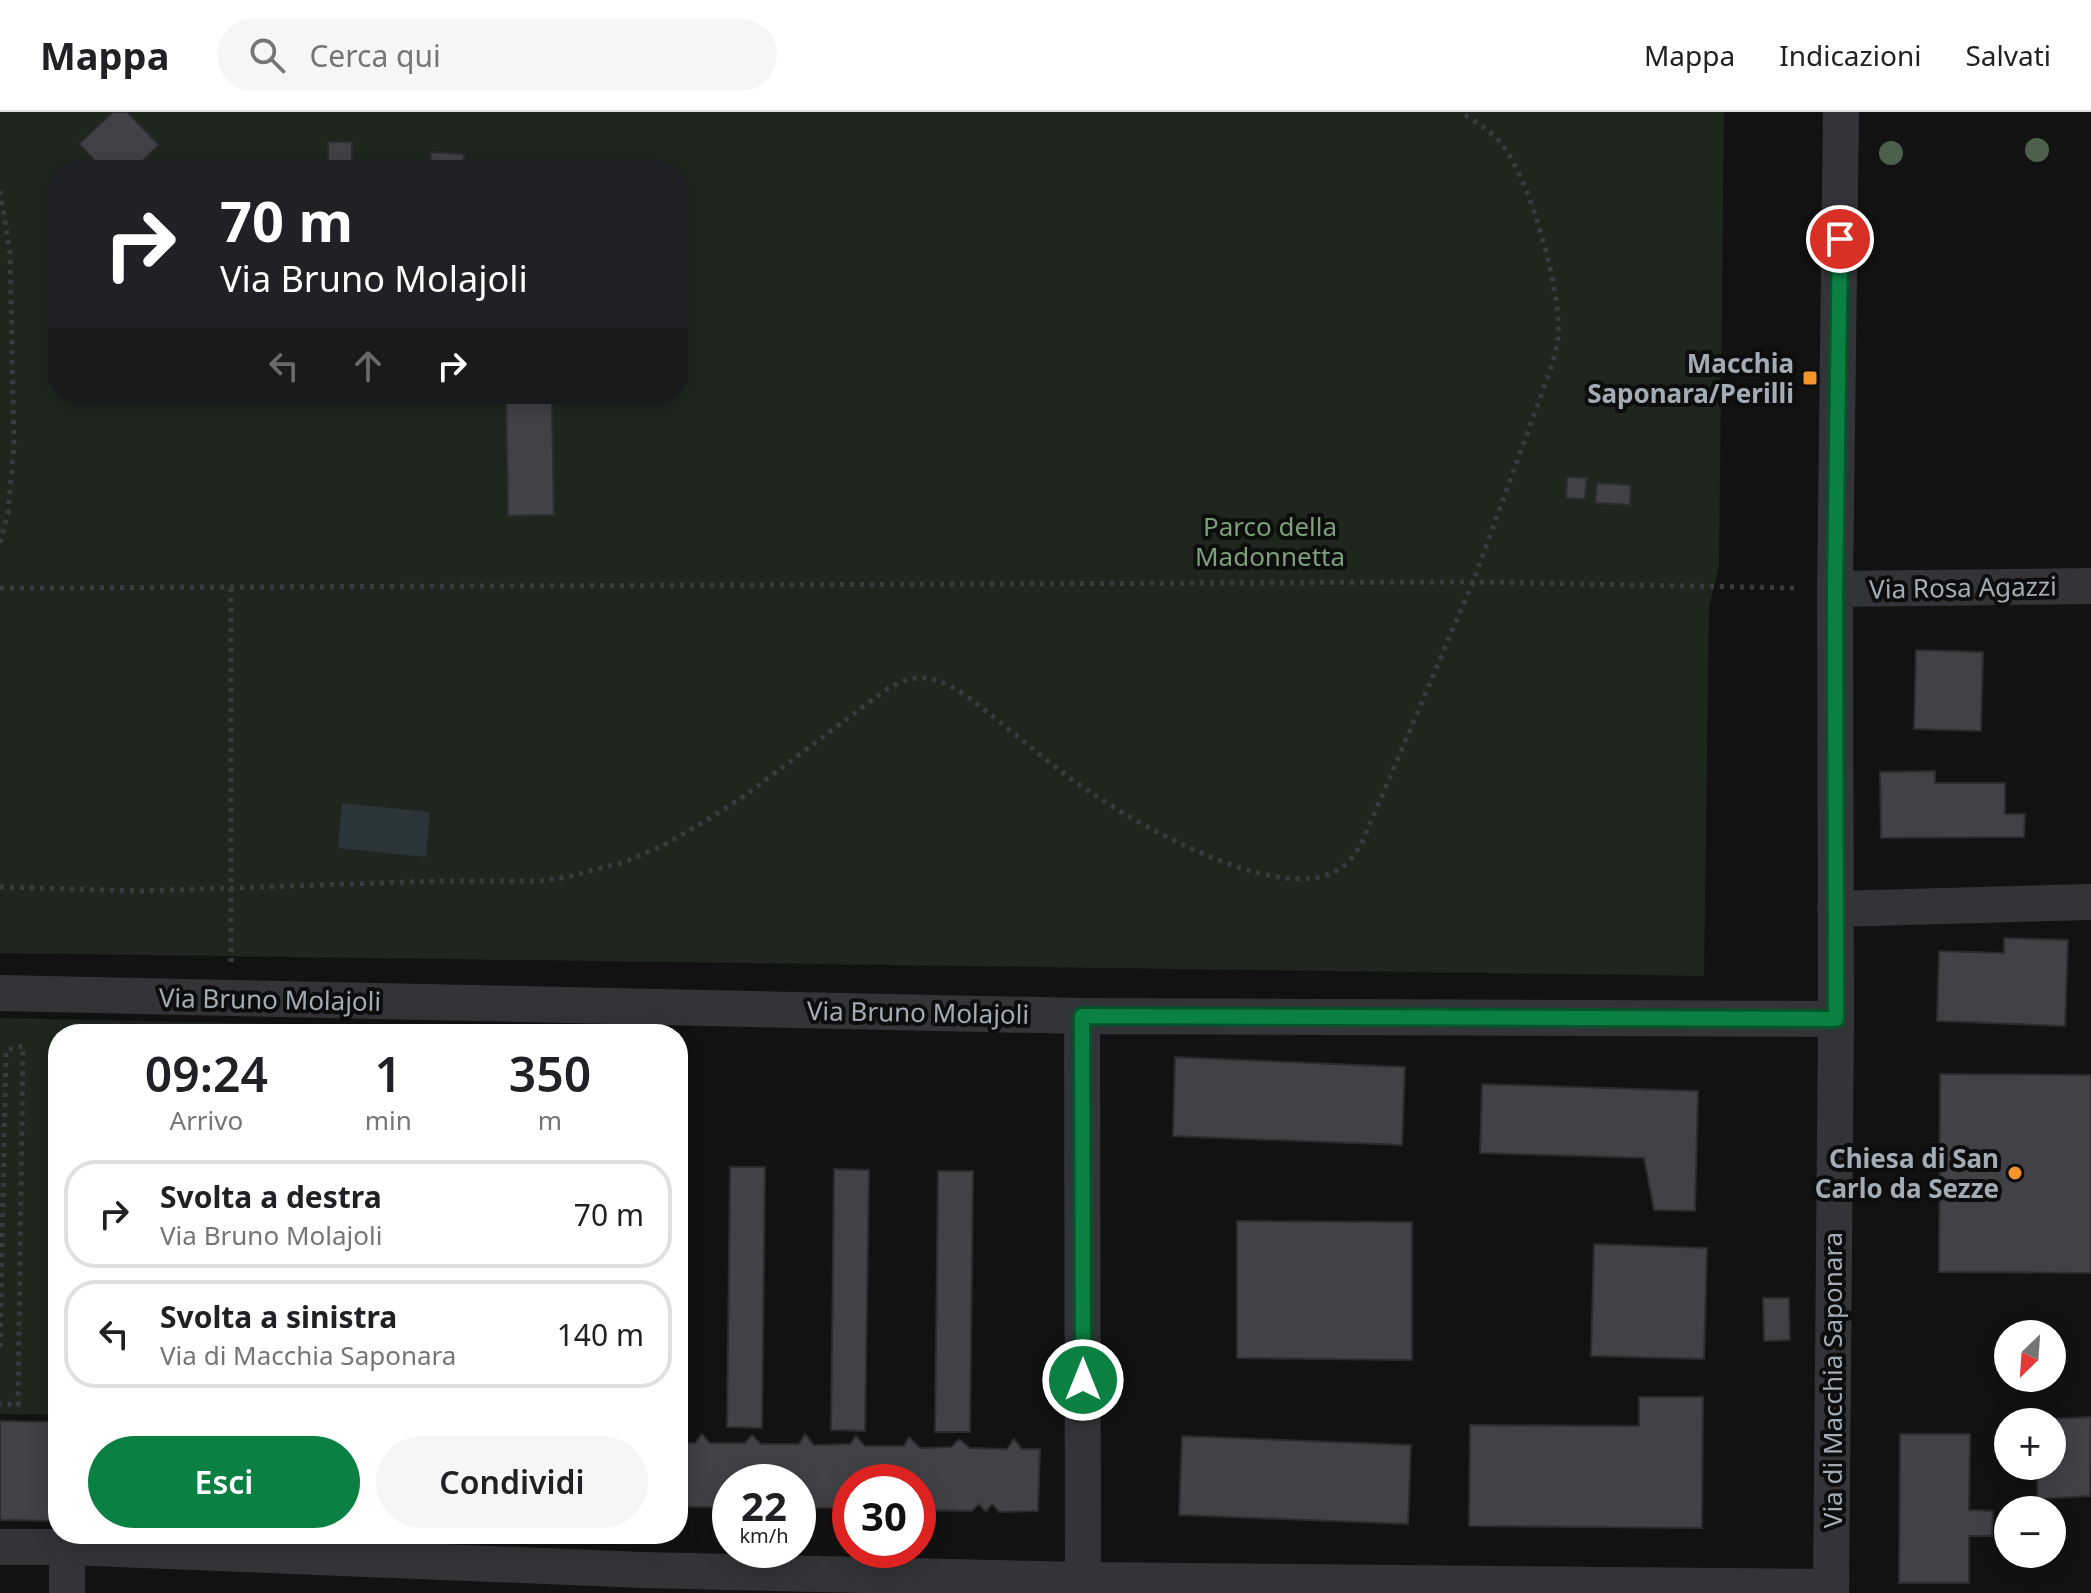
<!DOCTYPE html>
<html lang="it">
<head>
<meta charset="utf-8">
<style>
  body { margin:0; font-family:"Noto Sans",sans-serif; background:#f6f6f6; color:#202124; height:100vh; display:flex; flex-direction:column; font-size:30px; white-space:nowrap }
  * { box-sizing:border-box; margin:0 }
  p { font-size:26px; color:#757577 }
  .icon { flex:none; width:44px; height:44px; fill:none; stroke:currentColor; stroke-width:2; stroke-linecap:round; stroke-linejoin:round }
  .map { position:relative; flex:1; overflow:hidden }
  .panel { position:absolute; left:48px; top:912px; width:640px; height:520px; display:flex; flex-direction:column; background:#fff; border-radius:32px; box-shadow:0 4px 20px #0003 }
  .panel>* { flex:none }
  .top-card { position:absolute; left:48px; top:48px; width:640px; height:244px; border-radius:32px; box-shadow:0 4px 20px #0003; background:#202124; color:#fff; overflow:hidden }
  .needle { width:52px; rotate:205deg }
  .tools { position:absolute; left:1994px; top:1208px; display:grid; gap:16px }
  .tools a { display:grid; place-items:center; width:72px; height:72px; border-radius:50%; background:#fff; box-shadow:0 4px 20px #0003; font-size:40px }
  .speed { position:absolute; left:712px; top:1352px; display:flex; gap:16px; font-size:40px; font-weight:700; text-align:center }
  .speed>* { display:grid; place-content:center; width:104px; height:104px; border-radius:50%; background:#fff; box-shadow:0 4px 20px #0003; line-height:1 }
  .speed small { font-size:20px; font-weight:400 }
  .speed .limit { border:12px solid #d22; background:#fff; color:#111 }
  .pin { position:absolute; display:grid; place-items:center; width:68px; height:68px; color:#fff; margin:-34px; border:4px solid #fff; border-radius:50%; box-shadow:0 2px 8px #0007 }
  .me { position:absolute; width:88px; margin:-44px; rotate:0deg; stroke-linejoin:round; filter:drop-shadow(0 0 6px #0008) }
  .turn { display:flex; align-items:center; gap:28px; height:168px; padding:0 40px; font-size:36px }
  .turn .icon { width:104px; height:104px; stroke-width:2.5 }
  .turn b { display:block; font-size:56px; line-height:68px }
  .lanes { display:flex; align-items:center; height:76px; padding:0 40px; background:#0003; justify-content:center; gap:40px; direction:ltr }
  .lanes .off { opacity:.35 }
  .eta { display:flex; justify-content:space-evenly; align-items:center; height:136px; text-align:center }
  .eta b { font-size:48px; font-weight:600; line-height:56px }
  .button { display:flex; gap:16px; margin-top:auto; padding:16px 40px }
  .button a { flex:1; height:92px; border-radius:48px; background:#0b8043; color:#fff; font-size:32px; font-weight:600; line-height:92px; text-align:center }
  .button a+a { background:#f6f6f6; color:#202124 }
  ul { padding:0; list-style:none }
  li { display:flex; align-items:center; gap:24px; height:108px; margin:0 16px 12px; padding:0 24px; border:4px solid #e0e0e0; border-radius:32px }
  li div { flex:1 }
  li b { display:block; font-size:30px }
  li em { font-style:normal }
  header { display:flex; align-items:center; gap:48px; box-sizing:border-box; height:112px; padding:0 40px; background:#fff; border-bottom:2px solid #e0e0e0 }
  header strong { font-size:38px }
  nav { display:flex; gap:44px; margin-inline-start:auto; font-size:28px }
  .search { width:560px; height:72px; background:#f6f6f6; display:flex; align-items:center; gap:20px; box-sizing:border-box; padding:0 28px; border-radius:44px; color:#757577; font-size:30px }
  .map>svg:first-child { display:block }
</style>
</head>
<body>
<header>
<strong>Mappa</strong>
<div class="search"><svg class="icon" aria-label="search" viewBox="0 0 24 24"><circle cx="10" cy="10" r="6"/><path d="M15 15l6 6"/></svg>Cerca qui</div>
<nav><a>Mappa</a><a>Indicazioni</a><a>Salvati</a></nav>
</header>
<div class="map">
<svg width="2091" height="1481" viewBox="0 0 2091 1481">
  <rect width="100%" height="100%" fill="#121213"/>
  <path fill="#1e261e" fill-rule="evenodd" d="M0,0H1724L1719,454L1709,495L1704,864L0,841ZM58,58H678V282H58Z
    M0,906L280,912V922H58V1303L0,1302Z"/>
  <path fill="#2a3539" d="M342,691L430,700L426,745L338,736Z"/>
  <path fill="#414246" stroke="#2c2c2f" stroke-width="2" d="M113,0H127L159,33L133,58H93L90,54L95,49L79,32Z
    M328,30H352V58H328Z
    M431,40L464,42V58H430Z
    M552,290L554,403L508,404L506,291Z
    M1567,365L1587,366L1585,387L1566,386Z
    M1597,371L1631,373L1630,393L1595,391Z
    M1916,538L1983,540L1981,619L1914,617Z
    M1935,659V671H2005V702H2025L2024,725L1881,726L1880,660Z
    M2004,826L2068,828L2065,914L1937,909L1939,839L2004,841Z
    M1175,945L1405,955L1402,1033L1173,1024Z
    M1940,962L2091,963V1161L1939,1160Z
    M1482,972L1698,979L1695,1099L1654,1098L1644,1046L1480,1041Z
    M730,1055H765L762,1316L727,1315Z
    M834,1057L869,1058L865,1319L831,1318Z
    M938,1059H973L970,1320H935Z
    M1237,1109L1412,1110V1248L1237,1246Z
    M1594,1132L1707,1136L1704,1247L1591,1244Z
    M1763,1186H1789L1790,1228L1764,1229Z
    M1639,1285H1703L1702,1416L1469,1414L1470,1313L1639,1314Z
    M2091,1305L2090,1384L2038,1387L2037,1364L2027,1365L2026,1354H2052V1310H2025L2024,1308Z
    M0,1309L58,1310V1409L0,1408Z
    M702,1322L710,1331H745L752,1323L761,1332H799L805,1322L814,1333L850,1332L856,1324L865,1334H904L909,1325L920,1336L951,1335L959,1327L970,1336L1007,1337L1014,1327L1022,1337H1040L1038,1399L999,1400L992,1392L986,1400L979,1392L972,1399L918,1398V1370H850V1396H798V1370H730V1395H689L682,1387L678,1391V1331H695Z
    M1900,1322H1970L1969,1398L1993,1399L1992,1424H1969V1471H1899Z
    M1182,1324L1411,1333L1408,1412L1179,1403Z"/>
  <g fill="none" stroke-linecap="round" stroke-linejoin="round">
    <path stroke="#393c3f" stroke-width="5" stroke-dasharray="4 6" stroke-linecap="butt" d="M0,79L10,141L14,335L8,400L0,431
      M0,476L1473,470L1799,476
      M231,476V853
      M0,775L140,779L438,769H540L567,765L624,750L662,734L707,708L743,685L884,579C916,560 931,562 962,581C1007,613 1047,652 1093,682C1144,716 1276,791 1336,759C1347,754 1354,743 1361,733L1473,470L1551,256C1554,246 1557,236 1558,226C1562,179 1531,71 1503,34C1492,19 1475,9 1460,0
      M0,1235L6,938L23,934L18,1293L0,1292"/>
    <path stroke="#333438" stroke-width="36" d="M1835,477L2091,474
      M1835,797L2091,790
      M0,881L1082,904L1836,907
      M1082,904L1083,1468
      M0,1435H67L643,1458L1083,1468L1831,1475
      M67,1435V1481
      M1831,1481L1836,907L1835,477L1841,0"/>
  </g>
  <g fill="#4c604b">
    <circle cx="2037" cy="38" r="12"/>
    <circle cx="1891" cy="41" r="12"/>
  </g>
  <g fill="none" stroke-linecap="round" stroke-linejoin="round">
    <g stroke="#07532c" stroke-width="20">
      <path id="route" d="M1083,1268L1082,904L1836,907L1835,477L1840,127"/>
    </g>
    <use href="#route" stroke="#0b8043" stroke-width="14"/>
  </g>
  <g fill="#f49429" stroke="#0d0d0e" stroke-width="3">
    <rect x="1802" y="258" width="16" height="16" rx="4"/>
    <circle cx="2015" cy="1061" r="8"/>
  </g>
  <g text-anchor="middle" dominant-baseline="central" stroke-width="8" stroke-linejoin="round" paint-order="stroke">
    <g font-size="26" font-weight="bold" fill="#a3abb4" stroke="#0d0d0e" text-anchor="end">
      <text x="1794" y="251">Macchia<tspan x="1794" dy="30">Saponara/Perilli</tspan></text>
      <text x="1999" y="1046">Chiesa di San<tspan x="1999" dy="30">Carlo da Sezze</tspan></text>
    </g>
    <g font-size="26" fill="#7ca079" stroke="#0d0d0e">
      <text x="1270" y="414">Parco della<tspan x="1270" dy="30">Madonnetta</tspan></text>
    </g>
    <g font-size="26" fill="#a3abb4" stroke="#0d0d0e">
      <text transform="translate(1963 475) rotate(-1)">Via Rosa Agazzi</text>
      <text transform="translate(270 887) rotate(1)">Via Bruno Molajoli</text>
      <text transform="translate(918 900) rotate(1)">Via Bruno Molajoli</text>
      <text transform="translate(1832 1268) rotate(-90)">Via di Macchia Saponara</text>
    </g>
  </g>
</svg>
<div class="tools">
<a><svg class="needle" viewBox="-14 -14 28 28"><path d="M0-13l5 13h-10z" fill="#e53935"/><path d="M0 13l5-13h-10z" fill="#757577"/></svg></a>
<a>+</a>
<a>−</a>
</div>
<div class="speed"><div>22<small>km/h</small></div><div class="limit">30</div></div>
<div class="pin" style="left:1840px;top:127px;background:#d93025"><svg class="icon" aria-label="arrive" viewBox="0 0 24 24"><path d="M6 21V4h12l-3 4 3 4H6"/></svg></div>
<svg class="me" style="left:1083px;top:1268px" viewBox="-20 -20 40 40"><circle r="17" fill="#0b8043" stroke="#fff" stroke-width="3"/><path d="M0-11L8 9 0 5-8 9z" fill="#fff"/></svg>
<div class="top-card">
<div class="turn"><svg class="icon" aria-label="right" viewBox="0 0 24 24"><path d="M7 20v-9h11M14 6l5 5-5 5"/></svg><div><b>70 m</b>Via Bruno Molajoli</div></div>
<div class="lanes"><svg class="icon off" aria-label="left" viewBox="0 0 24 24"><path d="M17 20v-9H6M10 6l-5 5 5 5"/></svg><svg class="icon off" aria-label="ahead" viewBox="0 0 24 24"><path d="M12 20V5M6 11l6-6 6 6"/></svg><svg class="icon" aria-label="right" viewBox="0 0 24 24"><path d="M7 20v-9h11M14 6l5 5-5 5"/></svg></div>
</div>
<section class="panel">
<div class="eta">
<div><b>09:24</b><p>Arrivo</p></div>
<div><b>1</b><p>min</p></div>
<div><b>350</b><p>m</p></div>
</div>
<ul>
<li><svg class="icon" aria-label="right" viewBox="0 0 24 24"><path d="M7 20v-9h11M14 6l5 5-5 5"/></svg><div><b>Svolta a destra</b><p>Via Bruno Molajoli</p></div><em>70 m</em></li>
<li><svg class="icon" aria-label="left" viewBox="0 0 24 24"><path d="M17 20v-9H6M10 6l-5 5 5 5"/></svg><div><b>Svolta a sinistra</b><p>Via di Macchia Saponara</p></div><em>140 m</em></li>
</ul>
<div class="button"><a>Esci</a><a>Condividi</a></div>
</section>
</div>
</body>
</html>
